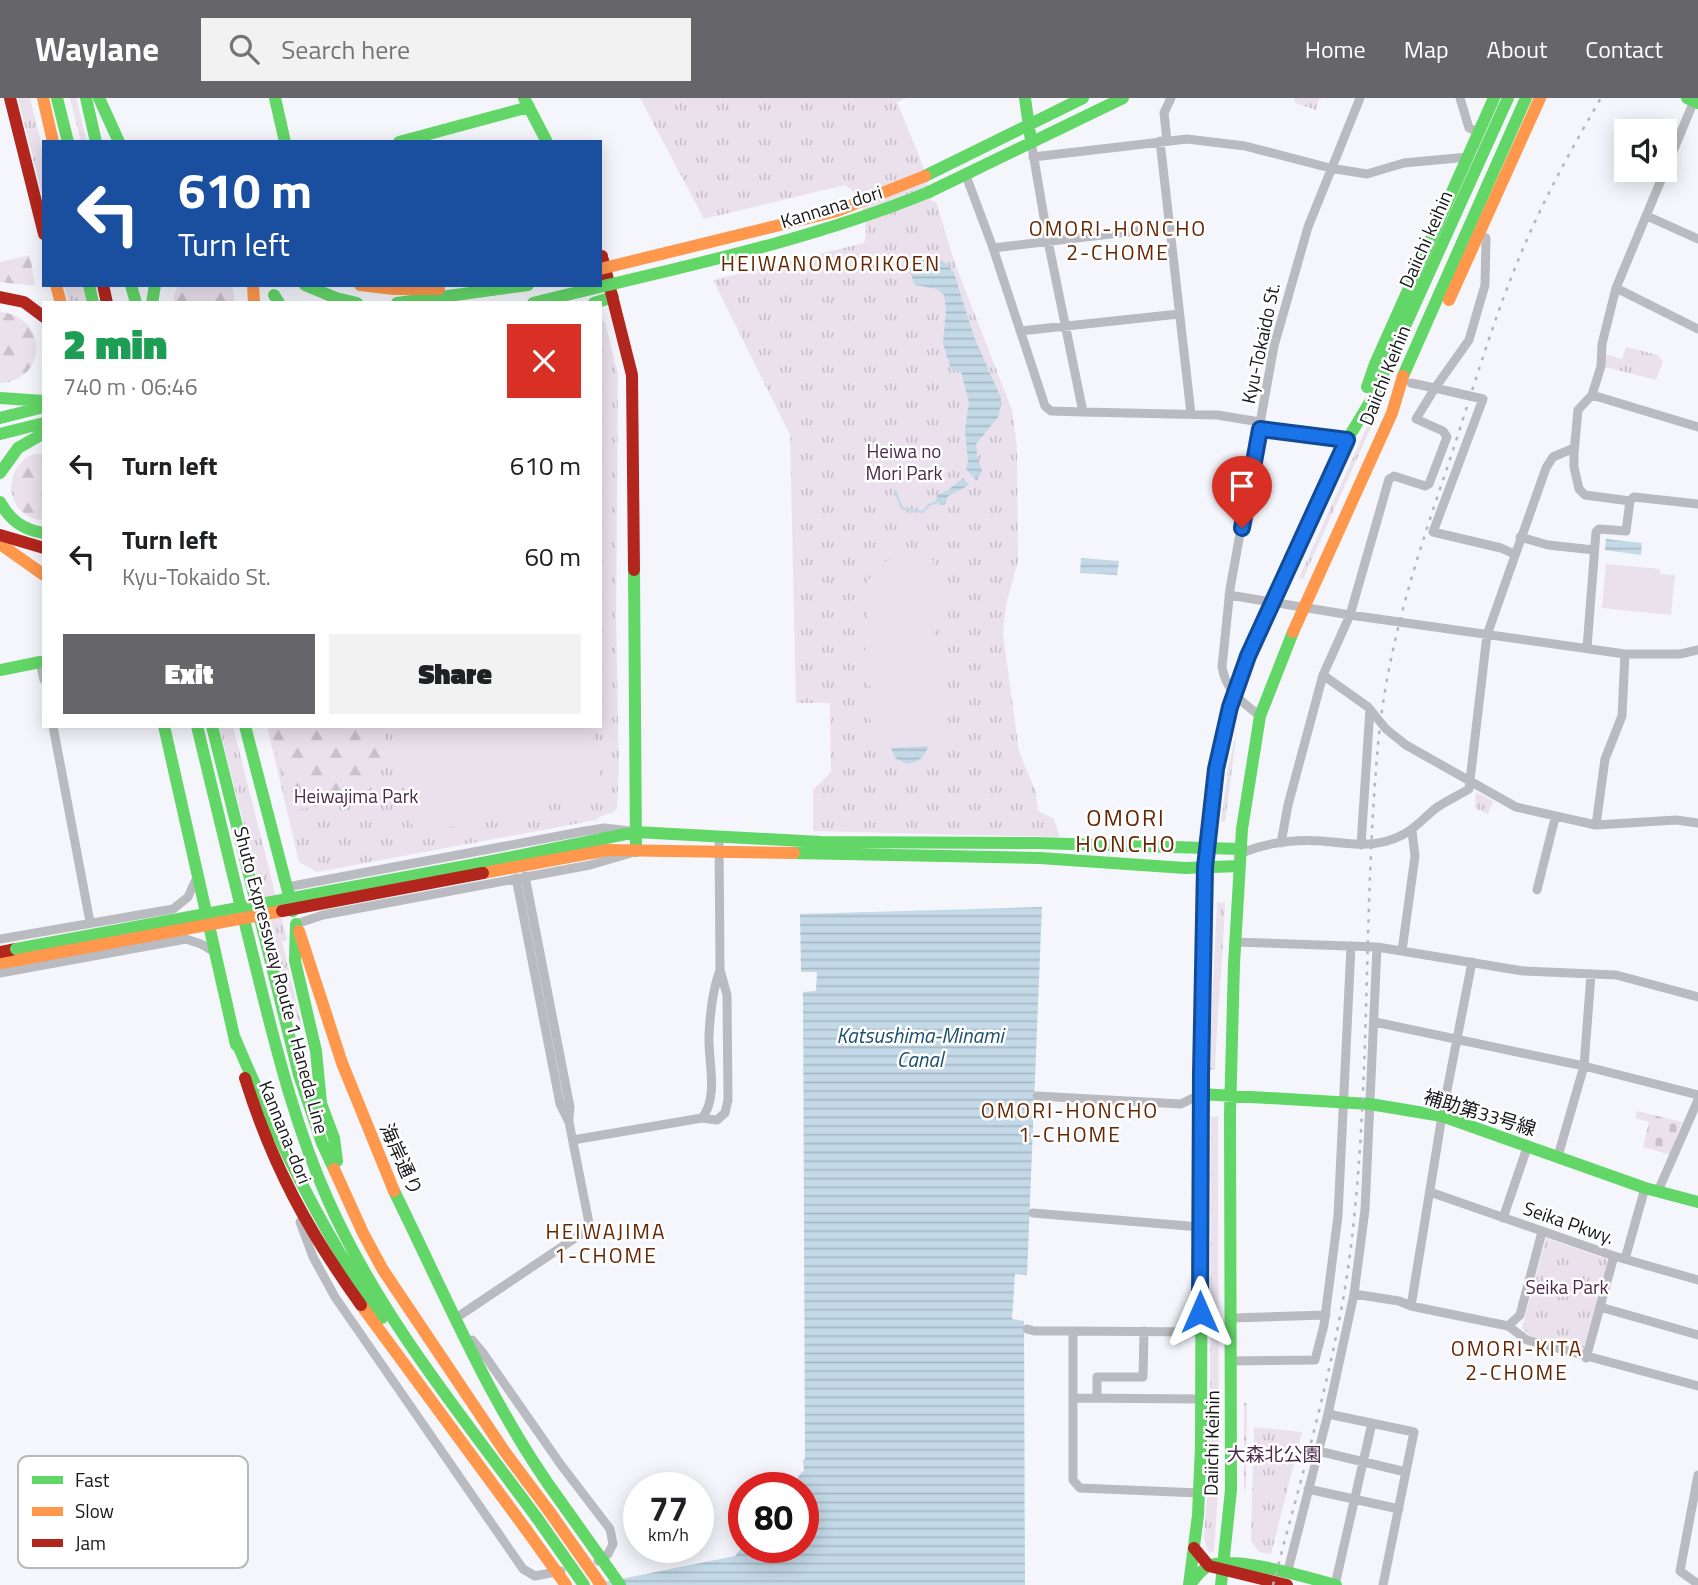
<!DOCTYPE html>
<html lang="en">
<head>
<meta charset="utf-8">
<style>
  body { margin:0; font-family:"Titillium Web","Noto Sans JP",sans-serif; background:#f2f2f2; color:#202124; height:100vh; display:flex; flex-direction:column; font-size:26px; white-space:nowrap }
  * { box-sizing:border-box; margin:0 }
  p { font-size:23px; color:#757577 }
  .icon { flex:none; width:38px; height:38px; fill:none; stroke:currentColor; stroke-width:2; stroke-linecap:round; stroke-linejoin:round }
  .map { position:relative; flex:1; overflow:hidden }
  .side { position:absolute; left:42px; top:203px; width:560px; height:427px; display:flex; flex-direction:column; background:#fff; border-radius:0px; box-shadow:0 4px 18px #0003 }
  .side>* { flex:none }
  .hud { position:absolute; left:42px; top:42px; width:560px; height:147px; border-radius:0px; box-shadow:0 4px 18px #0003; background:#1a4fa0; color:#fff; overflow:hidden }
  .fabs { position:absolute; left:1614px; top:21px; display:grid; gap:14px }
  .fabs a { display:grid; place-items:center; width:63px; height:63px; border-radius:0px; background:#fff; box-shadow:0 4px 18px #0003; font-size:35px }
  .speed { position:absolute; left:623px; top:1374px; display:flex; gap:14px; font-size:35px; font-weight:700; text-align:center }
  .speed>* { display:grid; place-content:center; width:91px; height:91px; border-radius:50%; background:#fff; box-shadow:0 4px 18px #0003; line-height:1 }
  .speed small { font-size:18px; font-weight:400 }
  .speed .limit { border:10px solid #d22; background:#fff; color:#111 }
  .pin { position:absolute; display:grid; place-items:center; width:60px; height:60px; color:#fff; margin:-72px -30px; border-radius:50% 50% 50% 0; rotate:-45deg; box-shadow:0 0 7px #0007 }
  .pin .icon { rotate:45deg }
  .me { position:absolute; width:77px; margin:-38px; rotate:0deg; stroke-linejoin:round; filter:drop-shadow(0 0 5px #0008) }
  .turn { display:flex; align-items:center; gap:24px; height:147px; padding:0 21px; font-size:32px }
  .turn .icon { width:91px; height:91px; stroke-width:2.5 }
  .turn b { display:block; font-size:49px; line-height:60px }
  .round { display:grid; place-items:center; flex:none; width:74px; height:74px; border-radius:0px; background:#f2f2f2 }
  .head { display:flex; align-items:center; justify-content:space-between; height:119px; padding:0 21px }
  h1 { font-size:42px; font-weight:800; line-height:52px; color:#1e9e55 }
  .action { display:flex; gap:14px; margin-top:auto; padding:14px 21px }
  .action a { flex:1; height:80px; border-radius:0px; background:#65656a; color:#fff; font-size:28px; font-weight:800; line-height:80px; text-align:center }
  .action a+a { background:#f2f2f2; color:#202124 }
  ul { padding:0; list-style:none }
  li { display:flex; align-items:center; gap:21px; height:91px; padding:0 21px }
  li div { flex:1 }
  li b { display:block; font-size:26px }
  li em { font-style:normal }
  header { display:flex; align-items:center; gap:42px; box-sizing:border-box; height:98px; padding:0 35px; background:#65656a; color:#fff }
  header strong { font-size:33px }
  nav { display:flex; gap:38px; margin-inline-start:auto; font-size:24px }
  .search { width:490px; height:63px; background:#f2f2f2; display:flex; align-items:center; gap:18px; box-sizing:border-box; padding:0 24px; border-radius:0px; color:#757577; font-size:26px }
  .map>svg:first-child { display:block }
</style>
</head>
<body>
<header>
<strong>Waylane</strong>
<div class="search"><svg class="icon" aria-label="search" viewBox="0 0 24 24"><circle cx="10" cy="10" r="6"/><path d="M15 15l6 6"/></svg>Search here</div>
<nav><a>Home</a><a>Map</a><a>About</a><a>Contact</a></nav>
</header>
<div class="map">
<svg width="1698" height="1487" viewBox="0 0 1698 1487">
  <defs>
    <pattern id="grass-tufts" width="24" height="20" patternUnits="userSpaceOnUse" patternTransform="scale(1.75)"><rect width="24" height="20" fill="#eae1ec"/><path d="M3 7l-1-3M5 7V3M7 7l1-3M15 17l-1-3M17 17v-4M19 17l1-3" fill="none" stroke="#c8c0ca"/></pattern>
    <pattern id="forest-firs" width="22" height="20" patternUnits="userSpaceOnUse" patternTransform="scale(1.75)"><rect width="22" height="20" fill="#eae1ec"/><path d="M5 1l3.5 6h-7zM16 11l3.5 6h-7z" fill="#c8c0ca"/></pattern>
    <pattern id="cemetery-stones" width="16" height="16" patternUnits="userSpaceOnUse" patternTransform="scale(1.75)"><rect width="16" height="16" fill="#eae1ec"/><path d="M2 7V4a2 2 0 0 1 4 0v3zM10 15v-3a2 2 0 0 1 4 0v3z" fill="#c8c0ca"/></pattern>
    <pattern id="water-rules" width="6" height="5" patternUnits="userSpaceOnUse" patternTransform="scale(1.75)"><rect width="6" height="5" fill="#c3d9e7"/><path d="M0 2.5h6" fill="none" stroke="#a7bac6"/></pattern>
  </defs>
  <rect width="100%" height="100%" fill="#f5f6fc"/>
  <path fill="url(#grass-tufts)" d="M18,0H30L44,56V104Z
    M70,0H76L87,44H81Z
    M640,0H907L897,4L923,68L932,104L936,103L954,163L1012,312L1017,349L1018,463L1006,507L1003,536L1019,654L1036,694L1038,713L1054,721L1060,739L813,733V692L831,674L830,605H796L790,337L713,182L864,145C869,127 863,98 845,87L704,121Z
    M1294,0H1324L1319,1L1316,12L1295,5Z
    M64,187H83L87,205H69Z
    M600,221L605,224L618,277L616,520L619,669L617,711C611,718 602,715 596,722L317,774L299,764L267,628H600Z
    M1626,249L1658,257L1663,264L1656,282L1601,268V255L1622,261Z
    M1377,306L1381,307L1303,481L1299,480Z
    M219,628H233L287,842L282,843L304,937L282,878Z
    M1237,633L1225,724H1221L1228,670Z
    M1476,694L1493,703L1488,716L1475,710Z
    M1217,804L1225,805C1223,861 1217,916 1215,972H1209Z
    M1218,1018L1219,1379L1214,1453L1210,1455L1207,1451L1204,1440L1210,1349L1211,1019Z
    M1546,1140L1609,1162L1583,1252L1530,1238L1522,1230Z
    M1254,1329L1302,1334L1271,1456L1259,1454L1251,1443Z"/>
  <path fill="url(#forest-firs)" d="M30,157L35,188L0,184V164Z
    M178,187H232L235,205H174V198Z
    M0,214C49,218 48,283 0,285Z
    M34,356H44V422C5,421 0,369 34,356Z
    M270,628H383L386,661L371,681L367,696L290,714Z
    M1244,1305H1247L1246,1391H1244Z"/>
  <path fill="url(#cemetery-stones)" d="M1637,1013L1682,1024L1670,1057L1643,1049L1649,1024L1635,1020Z"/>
  <path fill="#eae1ec" d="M904,453C916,455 920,462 933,462L934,471L931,480L942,497L939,503L945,516L938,515L934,519L933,554L942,561L947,586L938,590L935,594L937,598L947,604L945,629L938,635L941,643L874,646C878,631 870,621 863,609L864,602L874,594L873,590L865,585L864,568L860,562L870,542V534L866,532L867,516L863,507L866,503L863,493L871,478L869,466L873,464L889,463L897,454Z
    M1606,466L1660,471V476L1675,477L1671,517L1602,510Z
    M395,628H591L603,695L414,737Z"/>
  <path fill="url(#water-rules)" d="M933,159L946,165L954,175L974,239L1001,300L999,318L976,346L977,358L982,373L977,383L966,371L968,364L965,331L969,304L961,274L951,271L943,245L946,211L944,197L937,191L915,187L907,166L912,160Z
    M963,380L969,387L947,399L946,406L941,407L936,403L937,397L948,392Z
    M1606,441L1642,445L1641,457L1605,452Z
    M1081,460L1119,463L1117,477L1080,475Z
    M928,648C925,660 918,664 907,666L895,660L891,650Z
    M1042,809L1027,1177L1015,1176L1012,1221L1024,1223L1025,1487H591L735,1458L744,1447V1449H803V1390L789,1389L804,1372L803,1362L805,1361L803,894L816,893L817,874H801L800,816Z"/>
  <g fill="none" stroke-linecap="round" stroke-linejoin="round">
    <path stroke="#c3d9e7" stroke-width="2.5" d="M895,393L902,410L923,414L929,407L939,403"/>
    <path stroke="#babbc0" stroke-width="9" d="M1460,0L1469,30L1478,34
      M1694,3L1616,190L1602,246L1601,268L1592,297L1578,312L1574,355V369L1579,391L1585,397L1630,403L1634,399L1698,406
      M1031,43L1048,143L1083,314L1217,317L1260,324
      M1160,43L1191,316
      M1167,43L1164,15L1171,0
      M1033,59L1187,41L1245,48L1330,70L1367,76L1404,65L1468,59
      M965,75L993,150L1045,308L1051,313L1083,314
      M1647,118L1698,141
      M1479,137L1486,140L1485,187L1469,242L1435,290L1483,301L1433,434L1501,450L1514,456
      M993,150L1170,129
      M1616,190L1698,231
      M1020,233L1179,216
      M1411,285L1435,290L1416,321L1443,333L1447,339L1429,386L1425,388L1394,378L1389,381L1350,517L1323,577L1368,609L1386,631L1406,647L1516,709L1596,727L1676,722L1698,725
      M1592,297L1698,329
      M1260,331L1347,342
      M1520,439L1548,447L1594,452
      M1229,497L1350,517L1625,556H1680L1698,552
      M1587,550L1596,434L1599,431L1626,433L1630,403
      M44,563L40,564L44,582
      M1260,618C1242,604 1226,593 1222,569L1230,491L1274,248L1308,129L1360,0
      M53,628L90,824
      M1596,727L1605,661L1622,618L1625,556
      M1281,745L1288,707L1323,577
      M1361,747L1370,611
      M1241,755C1266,745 1295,741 1322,743C1343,745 1366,749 1387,743C1411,736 1418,725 1436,710C1446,703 1459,697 1469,691L1487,537L1546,370L1553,359L1574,350
      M525,778L570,1009L569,1021
      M287,789L585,733L604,730L630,733
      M1537,792L1555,720
      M296,826L323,817L590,767L631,755
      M0,841L173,811L188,799L198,777
      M1235,844L1377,849L1523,873L1616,877L1698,899
      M1402,853L1415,758L1412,733
      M0,875L186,841L201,846L216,855
      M1375,924L1584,968L1698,997
      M1037,998L1181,1006L1201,996
      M702,1020C719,999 708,963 709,938C710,915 712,893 720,872
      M573,1042L702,1020L717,1022L725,1015L728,1002L727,897L720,872L719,739
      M1558,1058L1584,968L1591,876
      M1658,1093L1698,1002
      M1430,1094L1614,1158L1698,1182
      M1033,1115L1200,1129
      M1503,1120L1528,1047
      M300,1124L313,1159L335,1199L523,1471L535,1478L561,1473
      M1625,1161L1645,1090
      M1354,1196L1365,1112L1377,849
      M1411,1208L1442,1018L1472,864
      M1600,1209L1698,1237
      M456,1220L590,1130L569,1024L560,1006L516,780
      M1232,1220L1326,1217
      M1508,1228L1520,1217L1542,1134
      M1027,1231L1034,1233H1073
      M472,1242L483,1255L561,1367L610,1431L613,1446L608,1456L598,1463
      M1586,1260L1614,1158
      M1231,1263L1315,1262L1324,1227L1338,1118L1351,848
      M1073,1300L1201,1301
      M1097,1300V1279H1143L1144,1233
      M1328,1316L1414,1334L1383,1487
      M1318,1353L1406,1374
      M1698,1377L1680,1473L1698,1486
      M1308,1391L1399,1411
      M1199,1395L1080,1390L1073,1382V1233L1200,1234
      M1287,1476L1328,1316L1354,1196L1399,1203L1411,1208L1508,1228L1527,1242L1698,1288
      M1335,1487L1372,1325"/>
    <path stroke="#63d668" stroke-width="12" d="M57,0L68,44
      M86,0L96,44
      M99,0L119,44
      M275,0L285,44
      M524,0L547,44
      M1025,0L1031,43
      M1687,0L1698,5
      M399,44L529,9
      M925,78L1083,0
      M929,94L1123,0
      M89,187L93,205
      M131,187L136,205
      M305,187L336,200L357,205
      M274,197L279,205
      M152,205L155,187
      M397,205L528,187
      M594,205L613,199
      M1403,278L1526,0
      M1367,289L1375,266L1494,0
      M0,300L44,303
      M0,320L44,309
      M0,336L44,325
      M0,375L18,350L44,335
      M0,404C10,422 23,432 44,435
      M634,472L636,753
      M0,572L40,564
      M1227,620L1256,539L1347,342L1373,299L1508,0
      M164,628L236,947
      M197,628C218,715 239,803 261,890C279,962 298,1035 328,1102C380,1219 462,1318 537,1420
      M212,628L299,977L322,1045L334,1071
      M245,628L293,813
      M794,755L1040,760L1185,770L1239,768
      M482,765L636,734L820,744L1036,745L1240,751
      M296,826L295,863L316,953L321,1005
      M234,938C276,1037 320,1132 382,1220
      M1201,996L1370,1006L1442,1018L1645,1090L1698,1104
      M319,1000L334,1040L337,1063
      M394,1093C446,1198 491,1309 561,1404
      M1189,1487C1195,1481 1201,1471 1209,1468C1236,1457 1308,1480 1336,1487
      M1189,1487L1198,1417L1201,1348L1202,1005
      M1221,1487L1231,1392L1230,1016L1234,866L1242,731L1260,618L1293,534"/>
    <path stroke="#ff974d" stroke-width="12" d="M43,0L53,44
      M56,187L61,205
      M253,187L254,205
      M360,187L394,191H439
      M1449,202L1540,0
      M0,446L44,477
      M1293,534L1392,315L1403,278
      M483,775L607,752L794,755
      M299,833L342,965L394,1093
      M0,865L18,862
      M1202,1005L1205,769L1216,671L1227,620
      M334,1071L363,1135L383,1172L505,1354L549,1413
      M361,1207L525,1430"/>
    <path stroke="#b3261e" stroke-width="12" d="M10,0L44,136
      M600,158H602
      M603,162L632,277L634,472
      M103,187L107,205
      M0,199L24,204L44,219
      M0,437L44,450
      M0,854L16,851
      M245,980C272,1067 308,1133 361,1207
      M1194,1450L1209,1468L1287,1487"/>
    <path stroke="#b4b6bb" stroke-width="2.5" stroke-dasharray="3.5 7" stroke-linecap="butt" d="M1273,1487C1302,1375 1337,1263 1351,1148C1371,982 1363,813 1378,647C1386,556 1413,471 1442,385C1467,312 1488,236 1517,165C1540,108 1570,53 1601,0"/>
    <path stroke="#63d668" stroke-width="12" d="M533,205C666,172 802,146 929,94
      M16,851L482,765
      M561,1404L620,1487
      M537,1420L584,1487"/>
    <path stroke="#ff974d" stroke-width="12" d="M600,171L837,113L925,78
      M18,862L282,813
      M549,1413L601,1487
      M525,1430L566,1487"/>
    <path stroke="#b3261e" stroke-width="12" d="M282,813L483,775"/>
  </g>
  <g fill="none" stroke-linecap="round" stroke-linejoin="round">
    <g stroke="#114b97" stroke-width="18">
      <path id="route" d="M1200,1214L1201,976L1205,769L1216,671L1230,609L1248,558L1347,342L1260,331L1242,430"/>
    </g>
    <use href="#route" stroke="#1a73e8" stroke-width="12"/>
  </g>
  <g text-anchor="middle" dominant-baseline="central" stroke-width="5" stroke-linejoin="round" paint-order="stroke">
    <g font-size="19" fill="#17171c" stroke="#fff">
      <text transform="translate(831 108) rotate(-17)">Kannana dori</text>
      <text transform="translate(1425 141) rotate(-66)">Daiichi keihin</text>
      <text transform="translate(1260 245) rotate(-78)">Kyu-Tokaido St.</text>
      <text transform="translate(1384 277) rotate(-68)">Daiichi Keihin</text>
      <text transform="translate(282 882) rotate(75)">Shuto Expressway Route 1 Haneda Line</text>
      <text transform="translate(1480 1014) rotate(17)">補助第33号線</text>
      <text transform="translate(286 1034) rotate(68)">Kannana-dori</text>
      <text transform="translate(402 1061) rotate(66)">海岸通り</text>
      <text transform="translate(1569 1124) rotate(19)">Seika Pkwy.</text>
      <text transform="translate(1211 1345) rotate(-89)">Daiichi Keihin</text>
    </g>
    <g font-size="19" fill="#4d2a49" stroke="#fff">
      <text x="904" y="352">Heiwa no<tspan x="904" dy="22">Mori Park</tspan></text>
      <text x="356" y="697">Heiwajima Park</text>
      <text x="1567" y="1188">Seika Park</text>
      <text x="1274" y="1355">大森北公園</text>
    </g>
    <g font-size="21" letter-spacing="2" fill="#652603" stroke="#fff">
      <text x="1118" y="130">OMORI-HONCHO<tspan x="1118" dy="24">2-CHOME</tspan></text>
      <text x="831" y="165">HEIWANOMORIKOEN</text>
      <text x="1070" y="1012">OMORI-HONCHO<tspan x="1070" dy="24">1-CHOME</tspan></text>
      <text x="606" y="1133">HEIWAJIMA<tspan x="606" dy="24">1-CHOME</tspan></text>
      <text x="1517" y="1250">OMORI-KITA<tspan x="1517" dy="24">2-CHOME</tspan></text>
    </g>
    <g font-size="21" font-style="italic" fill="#1c516c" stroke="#fff">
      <text x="920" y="937">Katsushima-Minami<tspan x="920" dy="24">Canal</tspan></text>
    </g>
    <g font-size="23" letter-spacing="2" fill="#652603" stroke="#fff">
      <text x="1126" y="719">OMORI<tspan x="1126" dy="26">HONCHO</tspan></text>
    </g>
  </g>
  <rect x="18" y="1358" width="230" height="112" rx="10" fill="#fff" stroke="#b9b9bb" stroke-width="2"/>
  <rect x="32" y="1378" width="31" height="8" fill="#63d668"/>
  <rect x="32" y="1409" width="31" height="9" fill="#ff974d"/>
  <rect x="32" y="1441" width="31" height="8" fill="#b3261e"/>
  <g font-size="19" fill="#17171c">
    <text x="75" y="1389">Fast</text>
    <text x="75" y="1420">Slow</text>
    <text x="75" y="1452">Jam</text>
  </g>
</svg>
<div class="fabs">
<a><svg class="icon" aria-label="sound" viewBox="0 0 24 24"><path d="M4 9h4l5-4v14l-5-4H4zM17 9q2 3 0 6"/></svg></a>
</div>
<div class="speed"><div>77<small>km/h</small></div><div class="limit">80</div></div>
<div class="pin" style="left:1242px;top:430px;background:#d93025"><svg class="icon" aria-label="arrive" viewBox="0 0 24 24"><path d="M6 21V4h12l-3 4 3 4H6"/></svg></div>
<svg class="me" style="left:1200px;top:1214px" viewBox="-20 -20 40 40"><path d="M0-17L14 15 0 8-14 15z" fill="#1a73e8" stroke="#fff" stroke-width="4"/></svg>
<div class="hud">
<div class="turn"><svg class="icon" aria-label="left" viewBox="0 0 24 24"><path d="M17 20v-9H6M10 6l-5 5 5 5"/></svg><div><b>610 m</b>Turn left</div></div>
</div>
<section class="side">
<div class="head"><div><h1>2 min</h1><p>740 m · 06:46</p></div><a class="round" style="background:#d93025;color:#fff"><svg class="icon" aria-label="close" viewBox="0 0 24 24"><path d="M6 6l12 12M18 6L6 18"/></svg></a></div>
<ul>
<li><svg class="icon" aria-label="left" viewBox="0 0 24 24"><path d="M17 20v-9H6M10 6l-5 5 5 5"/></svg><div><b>Turn left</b></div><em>610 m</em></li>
<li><svg class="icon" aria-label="left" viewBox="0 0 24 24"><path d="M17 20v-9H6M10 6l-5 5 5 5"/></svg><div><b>Turn left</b><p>Kyu-Tokaido St.</p></div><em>60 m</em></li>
</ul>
<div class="action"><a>Exit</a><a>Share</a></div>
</section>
</div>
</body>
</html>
